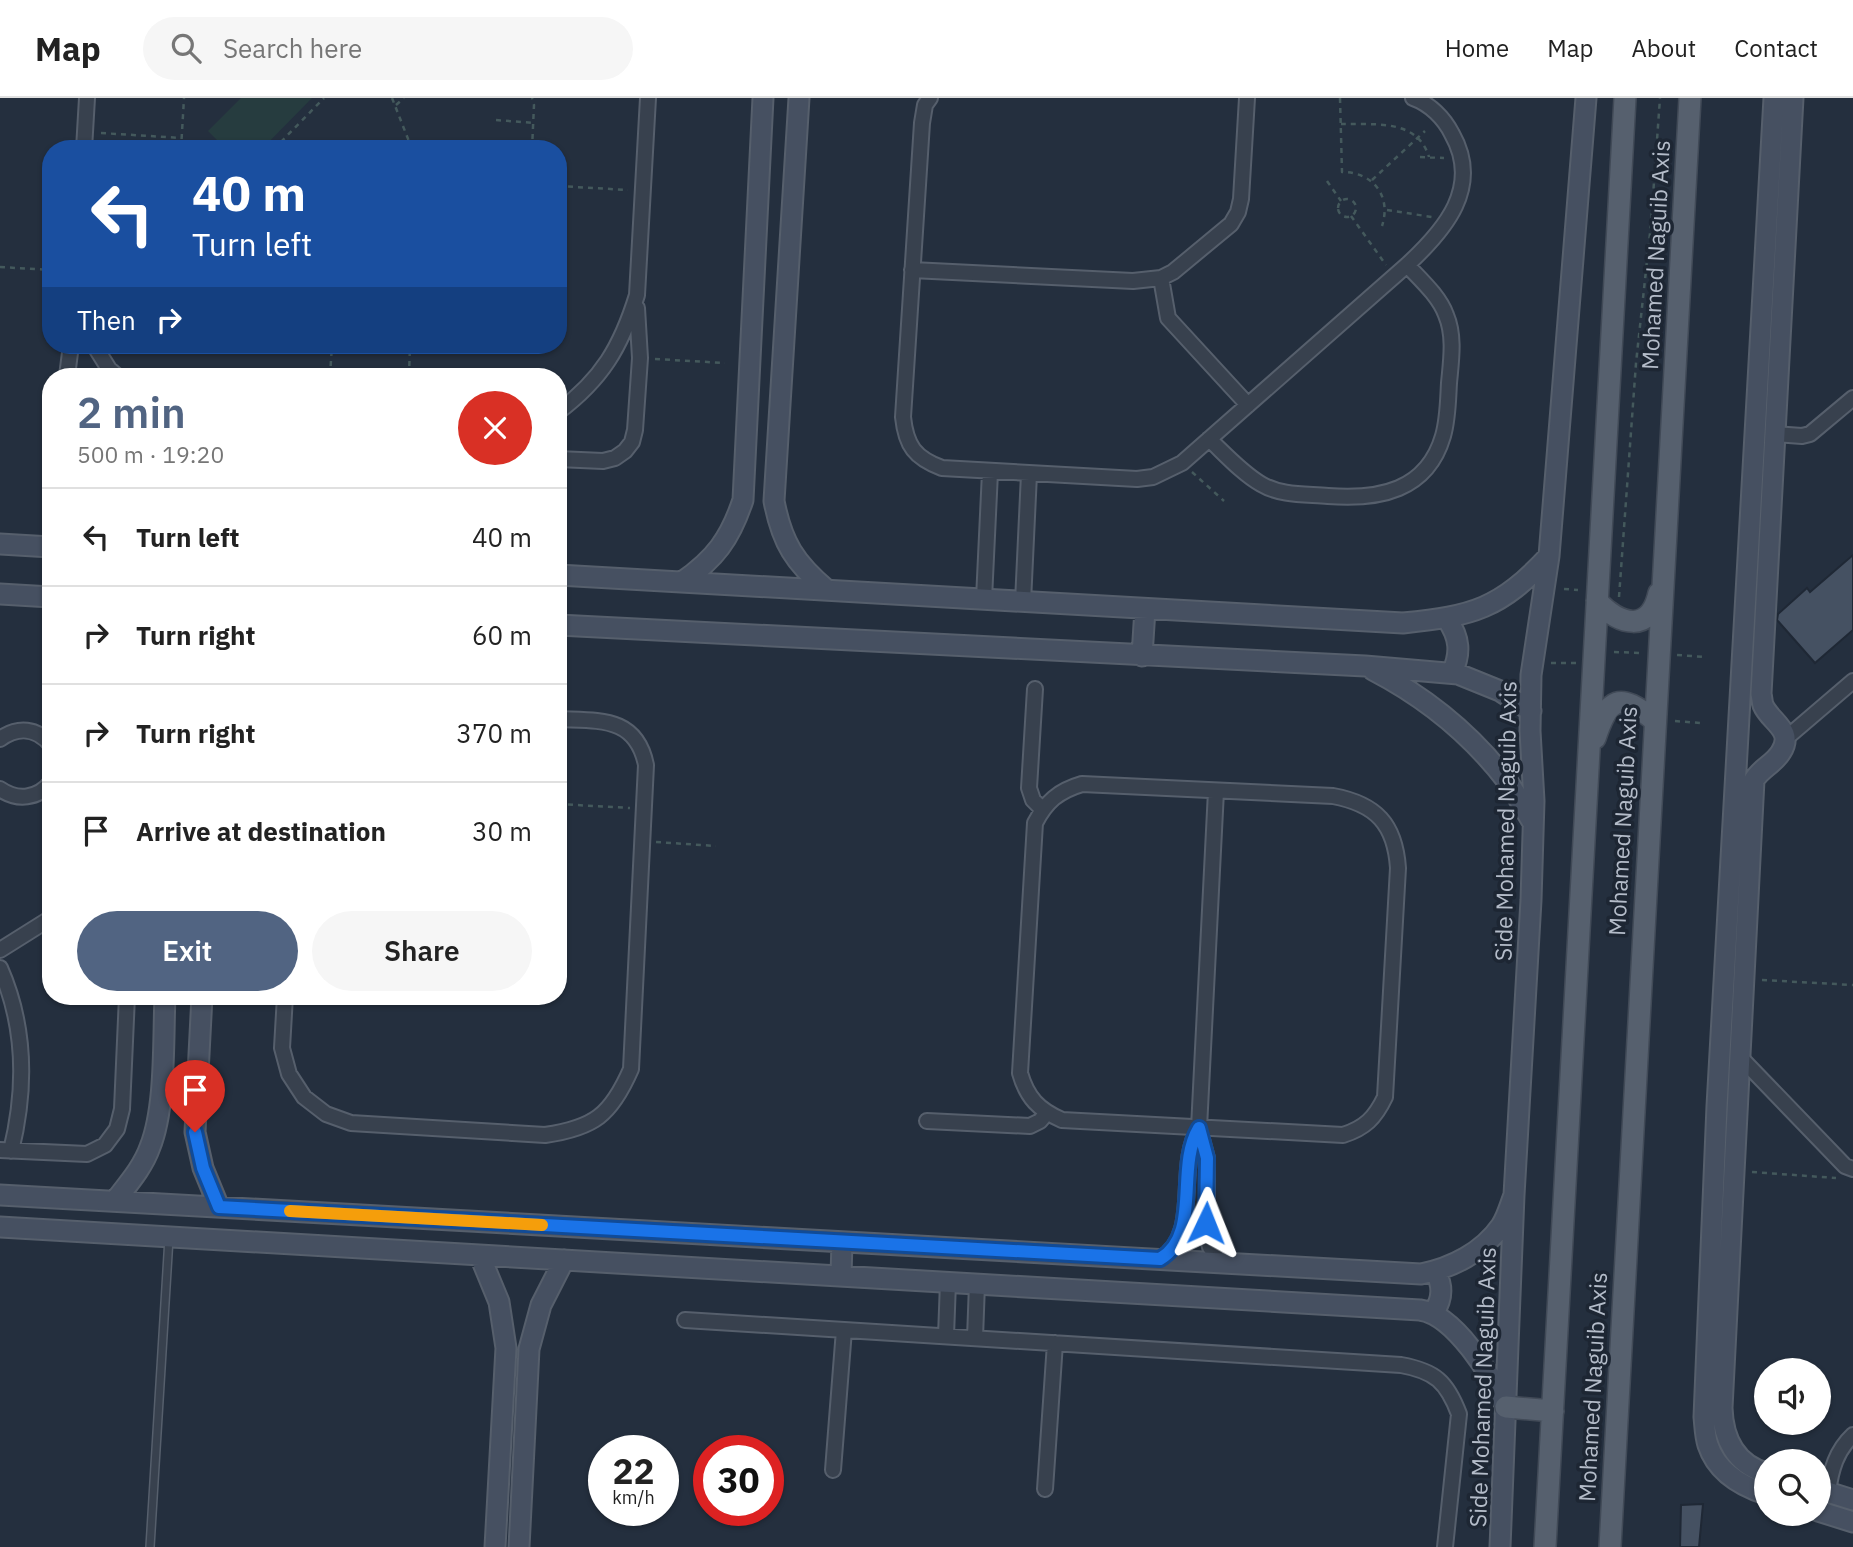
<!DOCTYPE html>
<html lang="en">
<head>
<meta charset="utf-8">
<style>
  body { margin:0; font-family:"IBM Plex Sans",sans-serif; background:#f6f6f6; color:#222; height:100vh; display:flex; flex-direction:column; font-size:26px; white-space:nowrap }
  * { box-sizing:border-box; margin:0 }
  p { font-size:23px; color:#767676 }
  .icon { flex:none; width:38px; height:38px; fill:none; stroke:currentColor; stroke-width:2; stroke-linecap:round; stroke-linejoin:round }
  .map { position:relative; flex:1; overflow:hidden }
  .sheet { position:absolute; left:42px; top:270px; width:525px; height:637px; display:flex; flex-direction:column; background:#fff; border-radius:28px; box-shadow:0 2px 5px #0004 }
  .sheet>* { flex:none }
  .banner { position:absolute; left:42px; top:42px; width:525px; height:214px; border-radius:28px; box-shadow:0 2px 5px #0004; background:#1a4fa0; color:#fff; overflow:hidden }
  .buttons { position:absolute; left:1754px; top:1260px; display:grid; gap:14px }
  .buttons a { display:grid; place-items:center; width:77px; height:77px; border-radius:50%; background:#fff; box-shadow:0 2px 5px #0004; font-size:35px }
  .speed { position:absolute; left:588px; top:1337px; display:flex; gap:14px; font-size:35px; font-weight:700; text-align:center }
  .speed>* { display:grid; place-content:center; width:91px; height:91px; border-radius:50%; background:#fff; box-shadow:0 2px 5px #0004; line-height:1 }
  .speed small { font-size:18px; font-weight:400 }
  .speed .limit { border:10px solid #d22; background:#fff; color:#111 }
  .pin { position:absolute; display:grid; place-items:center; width:60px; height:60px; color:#fff; margin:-72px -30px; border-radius:50% 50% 50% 0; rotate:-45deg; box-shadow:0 0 7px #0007 }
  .pin .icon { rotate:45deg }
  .me { position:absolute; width:77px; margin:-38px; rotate:2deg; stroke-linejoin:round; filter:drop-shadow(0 0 5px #0008) }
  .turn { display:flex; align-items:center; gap:24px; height:147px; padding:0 35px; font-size:32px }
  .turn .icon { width:91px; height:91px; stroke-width:2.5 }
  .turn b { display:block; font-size:49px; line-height:60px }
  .then { display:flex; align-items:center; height:66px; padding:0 35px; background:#0003; gap:14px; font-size:26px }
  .round { display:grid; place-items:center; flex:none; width:74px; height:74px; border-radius:37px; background:#f6f6f6 }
  .headline { display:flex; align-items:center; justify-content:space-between; height:119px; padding:0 35px }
  h1 { font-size:42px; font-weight:600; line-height:52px; color:#516482 }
  .button { display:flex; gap:14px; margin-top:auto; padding:14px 35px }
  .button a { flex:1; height:80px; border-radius:42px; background:#516482; color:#fff; font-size:28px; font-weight:600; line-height:80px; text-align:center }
  .button a+a { background:#f6f6f6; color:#222 }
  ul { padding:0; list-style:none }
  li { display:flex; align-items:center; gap:21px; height:98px; padding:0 35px; border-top:2px solid #e0e0e0 }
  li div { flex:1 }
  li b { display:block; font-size:26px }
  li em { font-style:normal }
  header { display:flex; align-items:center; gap:42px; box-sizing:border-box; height:98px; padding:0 35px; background:#fff; border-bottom:2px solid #e0e0e0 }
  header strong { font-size:33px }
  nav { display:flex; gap:38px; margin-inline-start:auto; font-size:24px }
  .search { width:490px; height:63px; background:#f6f6f6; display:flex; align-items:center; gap:18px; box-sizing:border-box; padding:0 24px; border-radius:38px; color:#767676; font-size:26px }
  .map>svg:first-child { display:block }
</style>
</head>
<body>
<header>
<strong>Map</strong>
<div class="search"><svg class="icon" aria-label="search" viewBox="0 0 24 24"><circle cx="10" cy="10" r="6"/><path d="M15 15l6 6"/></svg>Search here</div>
<nav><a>Home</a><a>Map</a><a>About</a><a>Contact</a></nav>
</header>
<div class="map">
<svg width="1853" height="1449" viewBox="0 0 1853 1449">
  <rect width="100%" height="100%" fill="#242f3e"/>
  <path fill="#263c3f" d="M241,0H312L262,51H226L208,33Z"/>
  <path fill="#455162" stroke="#1f2835" stroke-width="2" d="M1853,457V532L1815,565L1777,522L1778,516L1807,490L1810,494Z
    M1703,1406L1699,1449H1680L1681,1407Z"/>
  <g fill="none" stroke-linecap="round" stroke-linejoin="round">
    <g stroke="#565f6c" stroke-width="10">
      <path id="lane" d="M150,1449L169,1140"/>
    </g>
    <g stroke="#565f6c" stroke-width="18">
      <path id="street" d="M930,0L925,7L922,25L903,319C906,348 915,360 942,370L1137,381L1153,379L1182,365L1407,167C1445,132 1482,89 1452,36C1444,20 1430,6 1413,0
        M84,51L87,0
        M912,172L1133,183L1161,180L1173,174L1231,126L1238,114L1241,101L1247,0
        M1161,180L1168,220L1248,307
        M94,247L109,271L117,278
        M67,278L71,247
        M558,314C602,281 621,249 637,197L648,0
        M1774,336L1802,338L1810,336L1853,300
        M1209,341C1225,356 1242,375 1261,386C1281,398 1306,396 1328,398C1379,402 1427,393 1443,338C1448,321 1448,302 1449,285C1451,263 1455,238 1446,217C1439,198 1421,182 1407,167
        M558,361L603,363L615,360L625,353L632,344L635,332L640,260L637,210
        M984,501L990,374
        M1023,504L1029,376
        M1035,591L1029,690L1033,702L1042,711
        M0,641C18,628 37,630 51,647
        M1784,642L1853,583
        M1082,686L1333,698C1376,706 1395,726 1398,770L1385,999C1375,1020 1365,1030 1343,1037L1062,1022C1039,1012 1027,1000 1020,975L1035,725C1046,704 1058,693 1082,686Z
        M0,691C17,703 38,701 51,684
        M0,852L51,820
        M0,870C26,929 26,992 11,1053
        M285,898L282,950L289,976L304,999L326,1016L351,1025L545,1037C594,1030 611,1017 631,971L646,667C636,618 599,623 558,621
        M1740,959L1845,1068L1853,1071
        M927,1023L1030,1028L1040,1023L1046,1016
        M1199,1030L1207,1060V1137L1210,1149L1220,1165
        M0,1052L87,1056L105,1047L117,1031L122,1011L127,898
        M1160,1161C1202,1137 1175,1070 1199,1030L1216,693
        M685,1222L1401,1267C1435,1273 1447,1284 1459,1316L1445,1449
        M946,1238L948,1184
        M975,1240L977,1186
        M833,1372L844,1232
        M1045,1391L1055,1245
        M1828,1394C1831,1372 1836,1353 1853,1337"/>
    </g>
    <g stroke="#565f6c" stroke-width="23">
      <path id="secondary" d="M799,0L774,403C782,445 795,465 827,492
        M0,446L51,449
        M558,477L1403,525C1473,518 1500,511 1549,458
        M682,484C715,461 730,441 743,402L763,0
        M0,496L51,499
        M1447,521C1460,540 1461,555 1452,575
        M558,527L1365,568L1458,576L1500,593L1531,613
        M1142,558L1145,511
        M1373,572C1425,599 1471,636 1507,683C1517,696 1524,711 1533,725
        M202,898L195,1034L203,1070L219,1109
        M0,1097L1421,1176C1452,1170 1483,1154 1501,1128C1507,1119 1510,1107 1514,1097
        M115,1103C128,1086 143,1069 150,1049C166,1009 163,942 165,898
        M0,1129L1420,1212C1455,1217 1492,1278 1506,1309
        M480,1158L499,1204L506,1250L495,1449
        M841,1178L842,1144
        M1434,1214C1443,1200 1443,1187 1435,1173
        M1766,1375C1735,1366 1723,1340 1722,1310L1754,682C1761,670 1774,666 1781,654C1795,632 1770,624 1763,607C1762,604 1762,600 1761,596L1793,0
        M1818,1391L1853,1402
        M1766,1396C1741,1388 1717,1374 1708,1347C1705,1338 1705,1328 1704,1319L1717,1008L1774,0
        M1818,1413L1853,1424
        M519,1449L529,1251L541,1207L564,1162
        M1500,1449L1514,1097L1531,802L1534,703L1530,633L1531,577L1549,458L1586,0"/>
    </g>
    <g stroke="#414a57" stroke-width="24">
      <path id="primary" d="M1597,503C1619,527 1650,536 1659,495
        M1595,640C1609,599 1619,594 1654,622
        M1506,1309L1553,1313
        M1545,1449L1625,0
        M1610,1449L1690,0"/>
    </g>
    <path stroke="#44595c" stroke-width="2.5" stroke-dasharray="5 5" stroke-linecap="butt" d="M392,0L412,51
      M1340,0L1342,74C1372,74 1392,97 1382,128
      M396,7L404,0
      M496,22L534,25
      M1341,26C1374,27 1417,20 1429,59
      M101,35L181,40
      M181,51L184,0
      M274,51L324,0
      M532,51L534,7L532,0
      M1420,59L1444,60
      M1372,82L1425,33
      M1327,83L1341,103
      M558,88L628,92
      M1338 110a9 9 0 1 1 18 0a9 9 0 1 1-18 0Z
      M1387,112L1432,119
      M1351,118L1386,167
      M0,169L51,172
      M655,261L725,265
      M330,278L332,247
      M409,278L410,247
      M1192,374L1224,403
      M1564,491L1578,492
      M1619,499L1636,265L1651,126L1660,0
      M1614,554L1642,555
      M1677,557L1705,559
      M1551,565H1576
      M1675,623L1701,625
      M558,706L630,710
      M656,744L716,748
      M1762,882L1853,887
      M1752,1074L1836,1080"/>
    <use href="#lane" stroke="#38414e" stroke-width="7"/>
    <use href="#street" stroke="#38414e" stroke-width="14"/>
    <use href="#secondary" stroke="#465061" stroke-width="19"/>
    <use href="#primary" stroke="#56606e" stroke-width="21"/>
  </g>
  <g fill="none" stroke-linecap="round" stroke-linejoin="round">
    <g stroke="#114b97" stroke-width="18">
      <path id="route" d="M195,1034L203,1070L219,1109L1160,1161C1202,1136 1175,1070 1199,1030L1207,1060L1206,1125"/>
    </g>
    <use href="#route" stroke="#1a73e8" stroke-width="12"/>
    <path stroke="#f59e0b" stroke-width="12" d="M290,1113L542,1127"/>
  </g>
  <g text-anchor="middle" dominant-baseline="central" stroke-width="7" stroke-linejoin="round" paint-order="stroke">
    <g font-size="23" fill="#b4bcc9" stroke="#1d2633">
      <text transform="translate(1655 157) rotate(-87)">Mohamed Naguib Axis</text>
      <text transform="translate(1505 723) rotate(-89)">Side Mohamed Naguib Axis</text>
      <text transform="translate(1622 723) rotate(-87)">Mohamed Naguib Axis</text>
      <text transform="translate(1482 1289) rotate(-88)">Side Mohamed Naguib Axis</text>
      <text transform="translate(1592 1289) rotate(-87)">Mohamed Naguib Axis</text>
    </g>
  </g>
</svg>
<div class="buttons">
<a><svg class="icon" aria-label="sound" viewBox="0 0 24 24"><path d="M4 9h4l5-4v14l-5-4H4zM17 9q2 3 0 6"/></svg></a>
<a><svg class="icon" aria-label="search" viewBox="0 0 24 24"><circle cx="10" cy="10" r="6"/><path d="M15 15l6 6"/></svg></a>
</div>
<div class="speed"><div>22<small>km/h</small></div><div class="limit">30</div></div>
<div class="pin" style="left:195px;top:1034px;background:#d93025"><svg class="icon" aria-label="arrive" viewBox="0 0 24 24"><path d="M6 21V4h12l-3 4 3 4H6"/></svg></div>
<svg class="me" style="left:1206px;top:1125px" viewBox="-20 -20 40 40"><path d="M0-17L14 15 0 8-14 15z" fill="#1a73e8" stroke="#fff" stroke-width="4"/></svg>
<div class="banner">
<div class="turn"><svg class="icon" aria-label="left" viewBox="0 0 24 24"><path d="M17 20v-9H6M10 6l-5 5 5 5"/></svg><div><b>40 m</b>Turn left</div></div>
<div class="then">Then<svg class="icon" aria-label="right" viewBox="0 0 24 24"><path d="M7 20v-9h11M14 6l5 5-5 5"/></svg></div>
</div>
<section class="sheet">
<div class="headline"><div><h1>2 min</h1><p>500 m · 19:20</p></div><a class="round" style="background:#d93025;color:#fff"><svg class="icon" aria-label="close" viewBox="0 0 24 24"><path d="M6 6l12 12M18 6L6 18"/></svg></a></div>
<ul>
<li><svg class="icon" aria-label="left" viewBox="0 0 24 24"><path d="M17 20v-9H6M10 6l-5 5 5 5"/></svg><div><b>Turn left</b></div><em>40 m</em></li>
<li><svg class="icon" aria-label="right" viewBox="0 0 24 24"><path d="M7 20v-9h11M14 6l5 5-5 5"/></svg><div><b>Turn right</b></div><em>60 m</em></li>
<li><svg class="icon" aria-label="right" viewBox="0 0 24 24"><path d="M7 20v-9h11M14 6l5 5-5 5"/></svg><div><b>Turn right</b></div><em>370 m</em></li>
<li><svg class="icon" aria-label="arrive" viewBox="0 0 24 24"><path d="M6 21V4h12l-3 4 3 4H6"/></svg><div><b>Arrive at destination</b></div><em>30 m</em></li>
</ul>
<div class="button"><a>Exit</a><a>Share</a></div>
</section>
</div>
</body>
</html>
